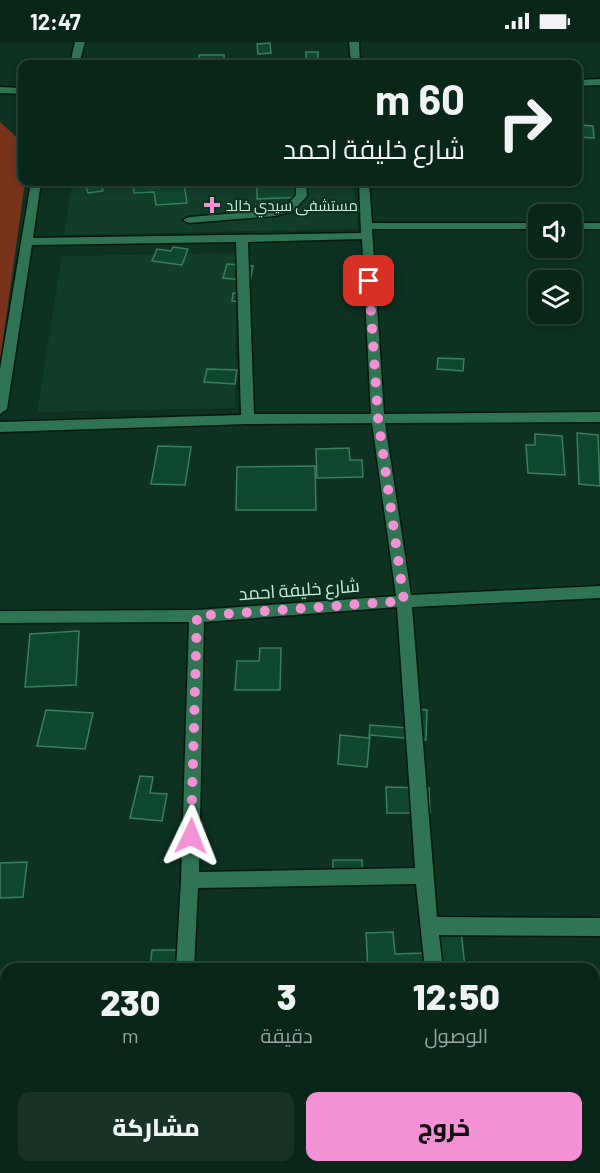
<!DOCTYPE html>
<html lang="ar">
<head>
<meta charset="utf-8">
<style>
  body { margin:0; font-family:Barlow,Cairo,sans-serif; background:#183226; color:#f1f3f6; direction:rtl; height:100vh; display:flex; flex-direction:column; font-size:22px; white-space:nowrap }
  * { box-sizing:border-box; margin:0 }
  p { font-size:20px; color:#99a5a2 }
  .icon { flex:none; width:33px; height:33px; fill:none; stroke:currentColor; stroke-width:2; stroke-linecap:round; stroke-linejoin:round }
  .map { position:relative; flex:1; overflow:hidden; direction:ltr }
  .details { position:absolute; left:0px; top:921px; width:600px; height:210px; display:flex; flex-direction:column; background:#0a2619; border-radius:18px 18px 0 0; box-shadow:0 3px 9px #0003,0 0 0 2px #2a4338; direction:rtl }
  .details>* { flex:none }
  .guide { position:absolute; left:18px; top:18px; width:564px; height:126px; border-radius:12px; box-shadow:0 3px 9px #0003,0 0 0 2px #2a4338; direction:rtl; background:#0a2619; color:#f1f3f6; overflow:hidden }
  .tools { position:absolute; left:528px; top:162px; display:grid; gap:12px }
  .tools a { display:grid; place-items:center; width:54px; height:54px; border-radius:12px; background:#0a2619; box-shadow:0 3px 9px #0003,0 0 0 2px #2a4338; font-size:30px }
  .pin { position:absolute; display:grid; place-items:center; width:51px; height:51px; color:#fff; margin:-26px; border-radius:12px; box-shadow:0 3px 9px #0006 }
  .me { position:absolute; width:66px; margin:-33px; rotate:2deg; stroke-linejoin:round; filter:drop-shadow(0 0 4px #0008) }
  .turn { display:flex; align-items:center; gap:21px; height:126px; padding:0 18px; font-size:27px }
  .turn .icon { width:78px; height:78px; stroke-width:2.5 }
  .turn b { display:block; font-size:42px; line-height:51px }
  .eta { display:flex; justify-content:space-evenly; align-items:center; height:102px; text-align:center }
  .eta b { font-size:36px; font-weight:800; line-height:42px }
  .action { display:flex; gap:12px; margin-top:auto; padding:12px 18px }
  .action a { flex:1; height:69px; border-radius:12px; background:#f391d5; color:#111; font-size:24px; font-weight:800; line-height:69px; text-align:center }
  .action a+a { background:#183226; color:#f1f3f6 }
  .status { display:flex; justify-content:space-between; align-items:center; height:42px; padding:0 30px; background:#0a2619; direction:ltr }
  .status svg { height:16px; fill:currentColor }
  .map>svg:first-child { display:block }
</style>
</head>
<body>
<div class="status"><b>12:47</b><svg viewBox="0 0 49 12"><path d="M0 12V9h3v3zM5 12V6h3v6zM10 12V3h3v9zM15 12V0h3v12zM26 1h20v11H26zM47 4h2v5h-2z"/></svg></div>
<div class="map">
<svg width="600" height="1131" viewBox="0 0 600 1131">
  <rect width="100%" height="100%" fill="#0d3221"/>
  <path fill="#113d29" d="M72,140H353L358,187L64,193Z
    M237,211L235,366L37,370L62,214Z"/>
  <path fill="#79331a" d="M0,80L22,100V140H25L0,319Z"/>
  <path fill="#0f472e" stroke="#3a7f5c" stroke-width="1.5" d="M270,1L271,11L258,12L257,2Z
    M306,10H318V19H306Z
    M199,13H224V21H199Z
    M578,83L593,84L594,96L578,95Z
    M100,140L103,149L88,151L85,142Z
    M133,140H168V143L184,141L187,161L156,163L154,150L134,151Z
    M257,140H304L305,155L257,157Z
    M173,205L188,207L182,223L152,219L157,207L171,209Z
    M227,222L253,224L246,260L232,259L233,251L240,252L243,238L223,236Z
    M438,316L464,317L463,329L437,327Z
    M207,327L237,328L235,342L204,340Z
    M577,391L598,393L600,444L579,442Z
    M535,392L562,394L565,433L528,431L526,403H535Z
    M158,404L191,405L185,443L151,442Z
    M349,406L350,418H362L363,435L317,436L316,407Z
    M315,424L316,468H236L237,425Z
    M79,589L76,643L25,645L30,592Z
    M260,606H281L280,648H235L237,619H259Z
    M409,666L427,668L426,698L370,693L367,725L338,722L340,693L369,696L370,683L408,686Z
    M46,668L93,671L85,707L37,704Z
    M140,734L153,735L150,751L167,752L162,779L130,776Z
    M386,745L429,746L430,771H387Z
    M333,818H362L363,838H333Z
    M27,820L23,855L0,856V821Z
    M421,889H461L465,925H457V927H368L366,891L393,890L395,912L423,911Z
    M152,908H186L184,927H150Z
    M0,1113H6V1125H16V1131H0Z
    M216,1125H265V1131H216Z"/>
  <g fill="none" stroke-linecap="round" stroke-linejoin="round">
    <g stroke="#03180d" stroke-width="3">
      <path id="minor" d="M75,0H85L79,22H70Z
        M349,0H359L360,22H351Z
        M600,37V43L578,44V38Z
        M0,45L22,46V52L0,51Z
        M31,140H41L33,196L361,191L359,140H369L372,181H538V187H372L384,372L600,370V380L385,381L411,553L600,544V556L412,565L437,875L600,876V894L439,893L443,927H425L416,842L198,846L194,927H176L181,838L189,580L0,581V569L197,568L396,554L372,381L248,382L0,390V380L241,373L236,200L32,203L7,367L0,372V327ZM362,197L371,372H254L248,200ZM397,565L415,826L199,830L204,580Z
        M296,140H306L307,154L293,169L275,174L189,181L183,178L189,175L274,168L285,165L296,153Z
        M572,181H600V187H572Z
        M154,1125H174L173,1131H153Z
        M444,1125H464V1131H444Z"/>
    </g>
    <use href="#minor" fill="#2f7553" fill-rule="evenodd"/>
  </g>
  <g fill="none" stroke-linecap="round" stroke-linejoin="round">
    <path stroke="#f391d5" stroke-width="10" stroke-dasharray="0 18" d="M191,794L197,574L404,559L378,376L369,239"/>
  </g>
  <path fill="#f391d5" stroke="#0d3221" stroke-width="2" d="M209 154h6v6h6v6h-6v6h-6v-6h-6v-6h6z"/>
  <g text-anchor="middle" dominant-baseline="central" stroke-width="4.5" stroke-linejoin="round" paint-order="stroke">
    <g font-size="15" fill="#c9ecd7" stroke="#0d3221" text-anchor="start">
      <text x="226" y="163">مستشفى سيدي خالد</text>
    </g>
    <g font-size="18" fill="#c9ecd7" stroke="#0d3221">
      <text transform="translate(299 547) rotate(-4)">شارع خليفة احمد</text>
    </g>
  </g>
</svg>
<div class="tools">
<a><svg class="icon" aria-label="sound" viewBox="0 0 24 24"><path d="M4 9h4l5-4v14l-5-4H4zM17 9q2 3 0 6"/></svg></a>
<a><svg class="icon" aria-label="layers" viewBox="0 0 24 24"><path d="M12 4l9 5-9 5-9-5zM3 14l9 5 9-5"/></svg></a>
</div>
<div class="pin" style="left:369px;top:239px;background:#d93025"><svg class="icon" aria-label="arrive" viewBox="0 0 24 24"><path d="M6 21V4h12l-3 4 3 4H6"/></svg></div>
<svg class="me" style="left:191px;top:794px" viewBox="-20 -20 40 40"><path d="M0-17L14 15 0 8-14 15z" fill="#f391d5" stroke="#fff" stroke-width="4"/></svg>
<div class="guide">
<div class="turn"><svg class="icon" aria-label="right" viewBox="0 0 24 24"><path d="M7 20v-9h11M14 6l5 5-5 5"/></svg><div><b>60 m</b>شارع خليفة احمد</div></div>
</div>
<section class="details">
<div class="eta">
<div><b>12:50</b><p>الوصول</p></div>
<div><b>3</b><p>دقيقة</p></div>
<div><b>230</b><p>m</p></div>
</div>
<div class="action"><a>خروج</a><a>مشاركة</a></div>
</section>
</div>
</body>
</html>
